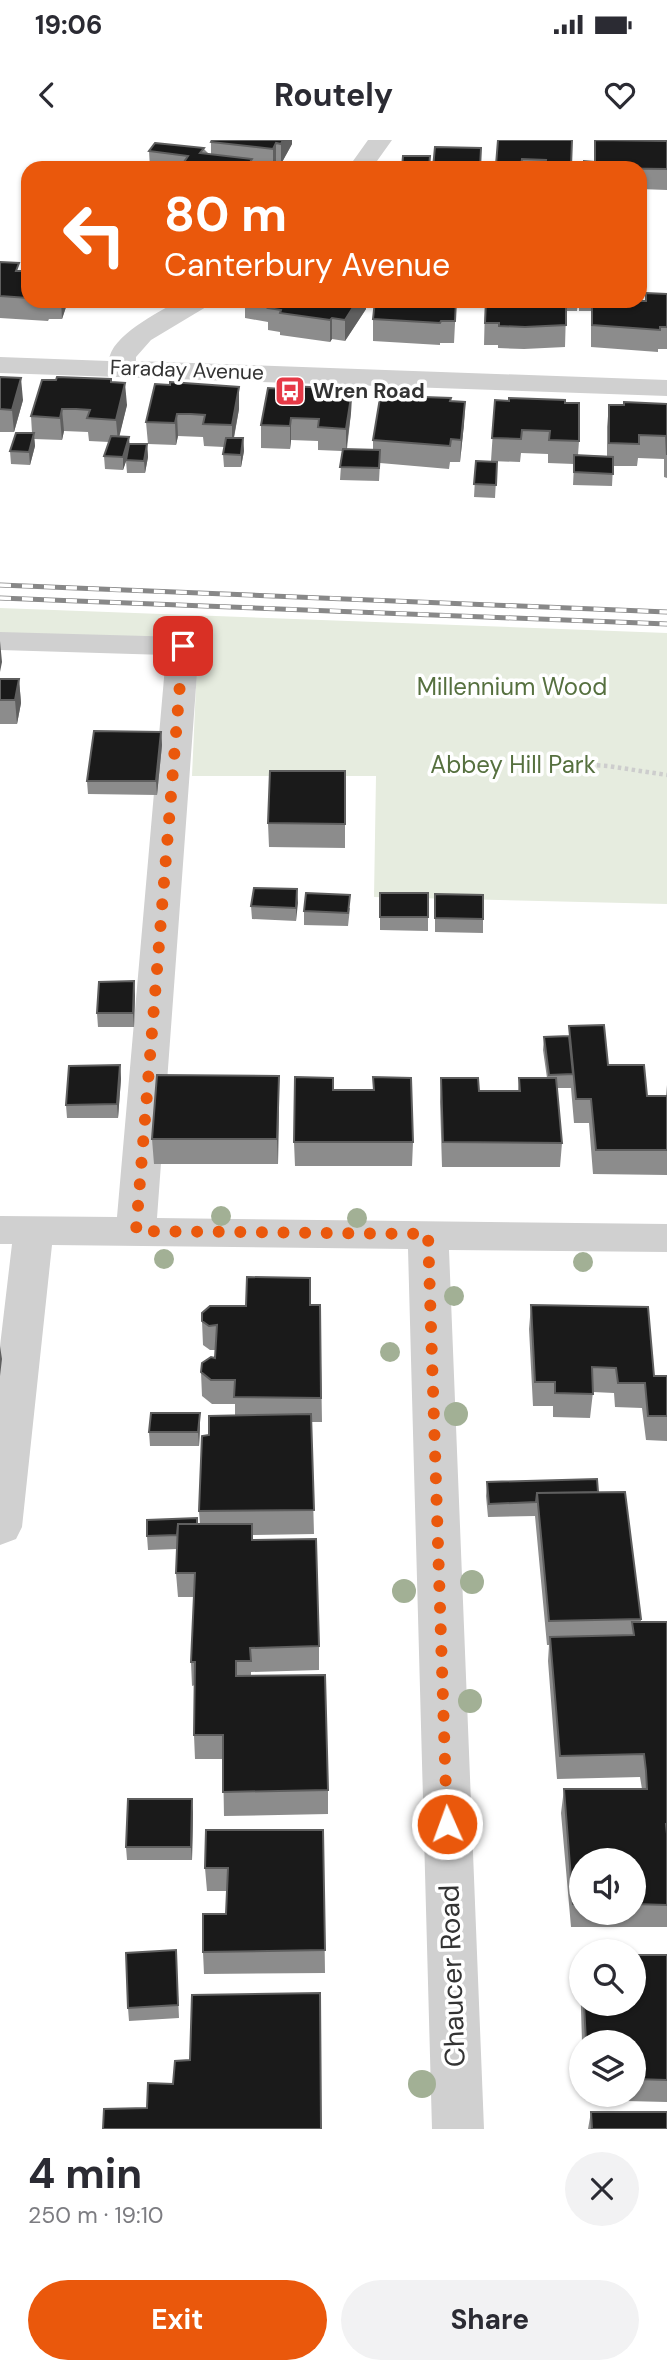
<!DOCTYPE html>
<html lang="en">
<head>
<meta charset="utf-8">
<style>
  body { margin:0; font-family:"DM Sans",sans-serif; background:#f2f2f3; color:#2b2b33; height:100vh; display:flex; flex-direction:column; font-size:26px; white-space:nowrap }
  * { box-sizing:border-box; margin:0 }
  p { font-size:23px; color:#7c7c81 }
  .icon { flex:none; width:38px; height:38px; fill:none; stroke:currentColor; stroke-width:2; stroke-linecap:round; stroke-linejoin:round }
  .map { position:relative; height:1989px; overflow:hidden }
  .drawer { display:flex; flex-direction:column; background:#fff; flex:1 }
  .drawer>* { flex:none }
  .banner { position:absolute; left:21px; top:21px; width:626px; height:147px; border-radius:21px; box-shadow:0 2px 5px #0004; background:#ea580c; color:#fff; overflow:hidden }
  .buttons { position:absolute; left:569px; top:1708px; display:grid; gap:14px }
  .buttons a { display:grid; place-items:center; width:77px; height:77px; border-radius:50%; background:#fff; box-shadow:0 2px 5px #0004; font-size:35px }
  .pin { position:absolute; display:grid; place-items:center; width:60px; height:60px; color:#fff; margin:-30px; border-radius:14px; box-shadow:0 4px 10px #0006 }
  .me { position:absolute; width:77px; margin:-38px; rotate:358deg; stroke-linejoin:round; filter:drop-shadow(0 0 5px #0008) }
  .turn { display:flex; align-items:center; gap:24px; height:147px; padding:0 28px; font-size:32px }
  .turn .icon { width:91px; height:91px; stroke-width:2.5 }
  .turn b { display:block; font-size:49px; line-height:60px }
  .round { display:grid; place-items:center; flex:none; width:74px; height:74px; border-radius:37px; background:#f2f2f3 }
  .overview { display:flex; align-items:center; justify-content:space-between; height:119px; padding:0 28px }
  h1 { font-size:42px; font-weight:700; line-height:52px }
  .primary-button { display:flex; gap:14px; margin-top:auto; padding:14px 28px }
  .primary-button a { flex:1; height:80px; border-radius:42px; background:#ea580c; color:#fff; font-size:28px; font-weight:700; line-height:80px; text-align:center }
  .primary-button a+a { background:#f2f2f3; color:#2b2b33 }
  .status { display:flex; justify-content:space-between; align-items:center; height:49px; padding:0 35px; background:#fff; direction:ltr }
  .status svg { height:19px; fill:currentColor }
  header { display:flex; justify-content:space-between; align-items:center; height:91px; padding:0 28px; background:#fff; font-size:32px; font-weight:700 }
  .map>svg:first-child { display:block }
</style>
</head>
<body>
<div class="status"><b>19:06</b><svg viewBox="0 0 49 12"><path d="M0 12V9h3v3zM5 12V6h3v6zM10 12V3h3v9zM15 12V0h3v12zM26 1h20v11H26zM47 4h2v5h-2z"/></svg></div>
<header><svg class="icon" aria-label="back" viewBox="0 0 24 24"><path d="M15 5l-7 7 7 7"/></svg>Routely<svg class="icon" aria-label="heart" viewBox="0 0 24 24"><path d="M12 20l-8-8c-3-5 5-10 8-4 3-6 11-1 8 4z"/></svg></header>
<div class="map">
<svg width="667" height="1989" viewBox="0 0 667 1989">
  <rect width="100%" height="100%" fill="#fff"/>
  <path fill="#e6ecdf" d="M0,468L667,493V764L374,757L376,636H192L198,501L0,496Z"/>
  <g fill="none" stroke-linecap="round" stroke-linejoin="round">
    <path stroke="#cdcdcd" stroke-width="4.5" stroke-dasharray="3.5 3.5" stroke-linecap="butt" d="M562,623L608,626L667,635"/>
    <path fill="#d0d0d0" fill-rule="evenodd" d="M368,0H392L372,28H348Z
      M178,161H210L206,167L151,200L136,217V221L667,240V256L0,233V217L109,221C110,196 159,172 178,161Z
      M0,492L183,497L194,499L199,506L157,1078L667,1084V1112L449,1110L484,1989H432L408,1109L52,1105L22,1387L16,1399L0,1405V1206L12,1104H0V1076L117,1077L166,515L0,510Z"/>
    <g stroke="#888" stroke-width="5">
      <path id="rail" d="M0,445L667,472
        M0,458L667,484"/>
    </g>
    <use href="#rail" stroke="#fff" stroke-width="3.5" stroke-dasharray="11" stroke-linecap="butt"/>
  </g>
  <g fill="#a2b095">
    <circle cx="221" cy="1076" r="10"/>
    <circle cx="357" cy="1078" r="10"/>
    <circle cx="164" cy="1119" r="10"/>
    <circle cx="583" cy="1122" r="10"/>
    <circle cx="454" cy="1156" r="10"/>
    <circle cx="390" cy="1212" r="10"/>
    <circle cx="456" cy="1274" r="12"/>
    <circle cx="472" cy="1442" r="12"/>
    <circle cx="404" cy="1451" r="12"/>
    <circle cx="470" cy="1561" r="12"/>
    <circle cx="422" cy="1944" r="14"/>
  </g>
  <path fill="#8c8c8c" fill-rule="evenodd" d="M212,0L292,4L281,24H276L274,28H150L149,11L204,9L209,14H211V2Z
    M498,0H572L571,28H496Z
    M595,0L667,1V50L640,49V28L594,22Z
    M0,122L19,131H28V161H68L62,179H49L48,181L0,178Z
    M646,153L667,154V209H658V212L591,207V171H579V161H645Z
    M245,161H366V169L345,201L332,199L330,202L280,195V192L268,190V182L245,178Z
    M375,161H578L577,171H566L565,207L524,209L498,208V205H484L485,165L456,164L454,203H440V205L373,201V179Z
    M0,237L23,260L14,292H0Z
    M111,242L127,265L119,296L129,297V304H147L148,317L145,333H127L126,321L123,330L105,329L104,316L109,302L89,301L88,292L64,291L62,300L34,299L35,306L30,325L11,324L10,311L32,293L31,276Z
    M170,245L239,269L234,298H243L244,311L241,327H224L223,314L224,307L204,306L203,297L178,296L176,305L148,304L146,282Z
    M337,250L352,251L351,273L347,309L373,310V300L451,261L465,262L464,284L460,322H450L449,329L380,323L379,341L340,340L342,311L318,310V301L291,300L290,309L261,308V285Z
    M495,260L565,263L579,301L578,315L607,316V287L609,265L667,264V338L664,337V319L638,318L637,326H613L612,346L573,345L574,324L548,323V314L521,313L520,322L491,321Z
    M476,321L497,322L495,358L474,357Z
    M0,539H19L21,563L17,584H0Z
    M161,592L162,605L157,655L88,654L87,641Z
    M345,631V708L269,707L268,683Z
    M297,749L296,781L252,779L251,766Z
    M380,753H428V791L380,790Z
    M435,754L483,779V793L435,792Z
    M350,768L348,786L304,785V771Z
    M135,855L134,887H98L97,873Z
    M569,886L608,925L647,956H666L667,945V1035L593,1034L589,983H574L571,948H557L562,1003L560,1027H442L440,962L441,938L479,951H518L519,938H547L543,910L544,897L569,896Z
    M120,925L121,939L118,978H67L66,965Z
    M279,936L278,1024H154L152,999Z
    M333,950L413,1002L412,1026H295L294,1002Z
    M320,1165L322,1282H311L314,1394L253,1395V1400L319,1506V1530L251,1532V1536L328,1650V1674L224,1676L223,1619H195L194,1595L195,1545L192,1546L191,1522L194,1457H178L176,1433L177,1409L148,1410L147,1396L200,1384L199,1371L209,1295L235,1275V1264H212L202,1256L201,1232L215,1218L216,1210H210L203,1205L202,1181L246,1166Z
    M531,1165L654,1236H667V1301L646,1300L642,1268L615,1267L614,1253L593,1252L590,1278L553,1277V1266H533L529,1189Z
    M200,1273V1287L199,1306H150L149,1292Z
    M487,1342L598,1352L641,1479V1482H667V1787H571L561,1673L564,1649H642L640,1637L557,1639L548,1521L549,1505H547L535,1376L488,1377L486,1356ZM581,1720H634V1773H581Z
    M193,1672L192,1720H127L126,1707Z
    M323,1690L325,1833L204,1834L203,1812L226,1774L227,1751H207L205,1728Z
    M176,1810L179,1878L129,1881L128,1868Z
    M667,1815V1962L585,1960L584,1955H634V1902H582L580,1836L581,1825V1864H634Z
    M591,1972L667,1989H588Z"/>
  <path fill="#5f5f5f" d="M283,0H292V4L281,24V4Z
    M276,3V24L273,28V9Z
    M61,161H68L62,179Z
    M357,161H366V169L345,201V180Z
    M332,178V199L330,202V180Z
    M21,238L23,260L14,292L12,270Z
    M125,243L127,265L118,302L116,280Z
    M239,247V269L232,307V285Z
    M352,251L351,273L346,311V289Z
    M465,262L464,284L460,322L461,300Z
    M62,269L64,291L62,300L60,278Z
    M177,274L178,296L176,305L175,283Z
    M291,278V300L290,309V286Z
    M34,293L35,306L30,325L29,312Z
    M129,297L130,310L123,330V317Z
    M243,298L244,311L241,327V315Z
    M147,304L148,317L145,333L144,321Z
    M0,501L2,522L0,532Z
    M19,539L21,563L17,584L15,560Z
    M161,592L162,605L157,655L156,641Z
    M297,749L298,763L296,781V768Z
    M134,841L135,855L134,887L133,873Z
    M120,925L121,939L118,978L117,964Z
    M279,936V960L278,1024L277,999Z
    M0,1206L2,1219L0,1236Z
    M200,1273V1287L199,1306L198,1292Z
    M192,1659L193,1672L192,1720L191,1707Z"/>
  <path fill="#1a1a1a" stroke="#5f5f5f" stroke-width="2" d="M212,0H283L281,4L276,3L273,9L211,2Z
    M498,0H572L571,27L545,26L546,20L522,19L521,26L496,25Z
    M595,0L667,1V29L584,28V21L595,22Z
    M155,3L204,8L200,13L252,19L249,24L254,25L252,28H180L188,16L149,11Z
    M435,7L481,8L480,28H433Z
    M403,16H430L429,28H402Z
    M66,25L67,28H40L39,27Z
    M0,122L19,123L16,131H28V158L0,156Z
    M646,153L667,154V187H660V190L592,185V161H646Z
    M273,161H357L345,180L332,178L330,180L280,173L281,170L268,168Z
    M375,161H456L455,181H441L440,183L373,179Z
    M486,161H566V185L525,187L499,186V183H485Z
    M0,237L21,238L12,270L0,269Z
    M57,237L111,239V242L125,243L116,280L87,278L90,270L76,269H62L60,278L31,276L42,240H56Z
    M170,242L239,247L232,285L203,284L205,275L191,274H177L175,283L146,282L155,244L170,245Z
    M283,246L337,248V250L352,251L346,289L318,287L319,279L291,278L290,286L261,285L268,248L282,249Z
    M395,256L451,258L450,261L465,262L461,300L451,299L450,306L373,300L380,258L395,259Z
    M509,258L565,260V263H579V301L549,300L550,291L522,290L521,299L492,298L495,260L509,261Z
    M624,262L667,264V315L666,296L639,295V304L609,303V265H624Z
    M16,293H34L29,312L10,311Z
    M111,296L129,297L123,317L104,316Z
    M226,298H243L241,315L223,314Z
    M129,304H147L144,321L126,320Z
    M343,309L380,310L379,328L340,327Z
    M574,315L613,317V334L574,332Z
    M476,321L497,322L496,345L474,344Z
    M0,539H19L15,560H0Z
    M94,591L161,592L156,641H87Z
    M270,631H345V684L268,683Z
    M254,748L297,749L296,768L251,766Z
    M306,753L350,755L348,773L304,771Z
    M380,753H428V777H380Z
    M435,754L483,755V779L435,778Z
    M134,841L133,873H97L99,842Z
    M604,885L608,925H644L647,956H667V1010H596L591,959H576L569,886Z
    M569,896L573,934L549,935L544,897Z
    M120,925L117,964L66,965L69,926Z
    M157,935L279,936L277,999H152Z
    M295,937L333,938V950H374L373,937L411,938L413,1002H294Z
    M441,938H478L479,951H520L519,938H556L562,1003L443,1002Z
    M247,1137L310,1138V1165H320L321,1258L234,1257L235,1240H211L201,1232L202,1223L211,1217L215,1218L217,1185L209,1186L202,1181V1173L210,1166H246Z
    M531,1165L648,1167L654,1236H667V1276H648L645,1243H618L616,1228L592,1227L593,1254L555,1253V1242H535Z
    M151,1273H200L198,1292H149Z
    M311,1274L314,1370L199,1371L202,1296L209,1295V1276Z
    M597,1339L598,1352L537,1353L536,1362L489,1364L487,1342Z
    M625,1352L641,1479L549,1481L537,1353Z
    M197,1378V1384H178L177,1395L147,1396V1380Z
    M178,1384H252V1400L316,1399L319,1506L250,1508L251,1521H236V1536L325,1535L328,1650L223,1652V1595H194L195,1522H191L195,1433H176Z
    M632,1482H667V1684H666L667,1694V1765L634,1764V1720H581V1764H573L564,1649H647L646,1631L644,1614L560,1616L550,1497L634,1495Z
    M128,1659H192L191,1707H126Z
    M206,1690H323L325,1810L203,1812V1774H226L228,1728H205Z
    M176,1810L178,1865L128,1868L126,1813Z
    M634,1815H667V1940L634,1939V1902H586L584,1864H634Z
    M320,1853L321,1989H103L104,1969L147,1968L148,1943L173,1944L175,1921L190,1920L192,1855Z
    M591,1972H667V1989H592Z"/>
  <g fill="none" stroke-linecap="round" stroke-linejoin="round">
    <path stroke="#ea580c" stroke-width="12" stroke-dasharray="0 21.6" d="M183,506L136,1091L428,1094L447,1684"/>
  </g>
  <defs>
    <g id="bus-square" transform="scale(1.575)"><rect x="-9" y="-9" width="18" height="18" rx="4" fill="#e63946" stroke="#fff"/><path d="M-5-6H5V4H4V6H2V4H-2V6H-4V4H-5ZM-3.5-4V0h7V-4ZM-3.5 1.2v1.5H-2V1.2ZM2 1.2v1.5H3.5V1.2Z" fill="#fff"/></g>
  </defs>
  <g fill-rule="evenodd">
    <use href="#bus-square" x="290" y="251"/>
  </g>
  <g text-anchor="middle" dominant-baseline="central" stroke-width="7" stroke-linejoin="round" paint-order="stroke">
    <g font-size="21" fill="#333" stroke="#fff">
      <text transform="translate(187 230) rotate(2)">Faraday Avenue</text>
    </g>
    <g font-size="21" font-weight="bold" fill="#333" stroke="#fff" text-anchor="start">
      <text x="313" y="251">Wren Road</text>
    </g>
    <g font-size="24" fill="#56703f" stroke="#fff">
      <text x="512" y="546">Millennium Wood</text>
      <text x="513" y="624">Abbey Hill Park</text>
    </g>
    <g font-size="28" fill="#333" stroke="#fff">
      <text transform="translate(452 1836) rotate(-92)">Chaucer Road</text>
    </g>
  </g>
</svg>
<div class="buttons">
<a><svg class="icon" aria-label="sound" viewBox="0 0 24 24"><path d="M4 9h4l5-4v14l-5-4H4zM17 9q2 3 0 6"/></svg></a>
<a><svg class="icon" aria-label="search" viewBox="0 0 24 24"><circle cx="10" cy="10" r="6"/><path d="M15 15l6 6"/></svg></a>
<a><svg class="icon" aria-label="layers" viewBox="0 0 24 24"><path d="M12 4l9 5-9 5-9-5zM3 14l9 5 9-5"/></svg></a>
</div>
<div class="pin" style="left:183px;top:506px;background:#d93025"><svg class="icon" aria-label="arrive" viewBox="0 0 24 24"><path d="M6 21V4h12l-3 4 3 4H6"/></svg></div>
<svg class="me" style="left:447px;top:1684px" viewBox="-20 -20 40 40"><circle r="17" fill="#ea580c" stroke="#fff" stroke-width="3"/><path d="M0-11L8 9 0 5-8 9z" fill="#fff"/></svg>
<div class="banner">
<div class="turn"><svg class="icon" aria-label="left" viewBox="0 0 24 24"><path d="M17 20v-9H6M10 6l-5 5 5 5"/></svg><div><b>80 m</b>Canterbury Avenue</div></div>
</div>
</div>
<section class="drawer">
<div class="overview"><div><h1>4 min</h1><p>250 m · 19:10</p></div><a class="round"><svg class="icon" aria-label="close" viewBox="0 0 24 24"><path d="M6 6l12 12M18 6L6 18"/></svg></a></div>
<div class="primary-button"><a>Exit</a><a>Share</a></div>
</section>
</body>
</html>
